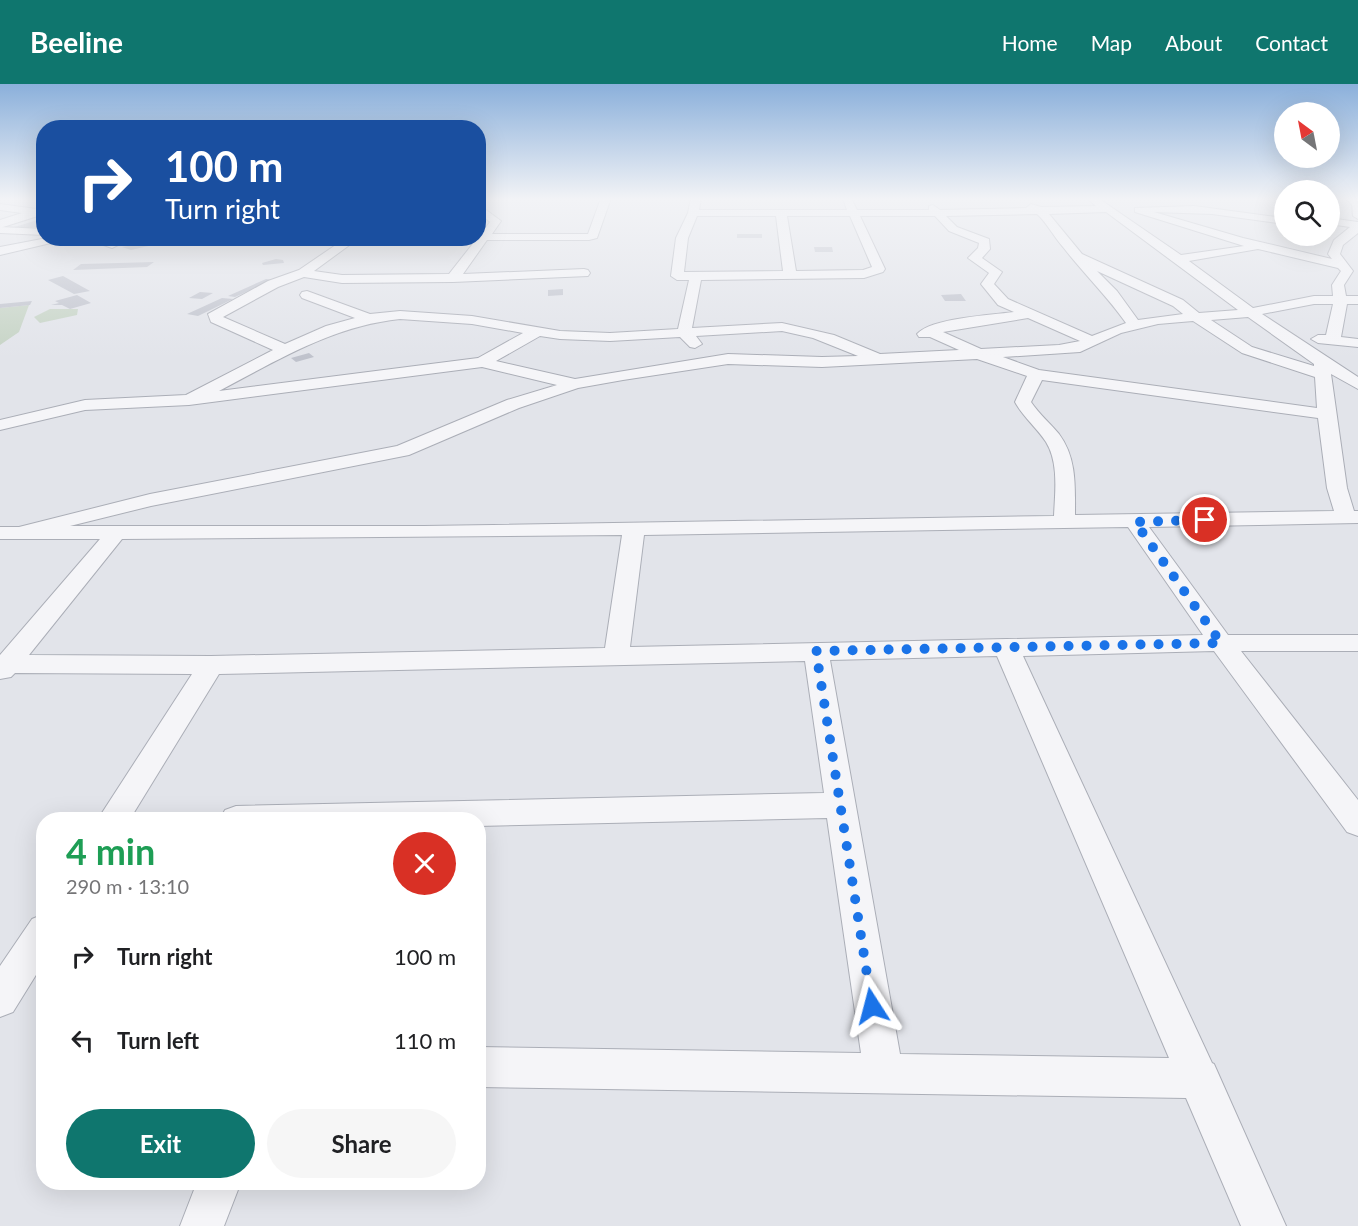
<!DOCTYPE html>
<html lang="en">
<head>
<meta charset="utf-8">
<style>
  body { margin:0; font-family:Lato,sans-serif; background:#f6f6f6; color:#202124; height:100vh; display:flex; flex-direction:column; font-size:22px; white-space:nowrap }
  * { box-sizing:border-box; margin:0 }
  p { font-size:20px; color:#757577 }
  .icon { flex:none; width:33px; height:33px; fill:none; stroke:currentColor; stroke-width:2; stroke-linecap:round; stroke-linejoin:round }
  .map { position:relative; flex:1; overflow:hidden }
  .panel { position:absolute; left:36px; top:728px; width:450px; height:378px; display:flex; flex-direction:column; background:#fff; border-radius:24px; box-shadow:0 6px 24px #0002 }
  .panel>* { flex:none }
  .top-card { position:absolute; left:36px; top:36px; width:450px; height:126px; border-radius:24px; box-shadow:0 6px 24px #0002; background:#1a4fa0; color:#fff; overflow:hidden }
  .needle { width:39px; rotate:328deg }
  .buttons { position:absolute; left:1274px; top:18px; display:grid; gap:12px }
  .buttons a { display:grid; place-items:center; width:66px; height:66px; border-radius:50%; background:#fff; box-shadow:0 6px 24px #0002; font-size:30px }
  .pin { position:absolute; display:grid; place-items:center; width:51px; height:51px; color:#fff; margin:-26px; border:3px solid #fff; border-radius:50%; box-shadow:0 2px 6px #0007 }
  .me { position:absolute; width:66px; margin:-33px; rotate:351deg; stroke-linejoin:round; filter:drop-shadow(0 0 4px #0008) }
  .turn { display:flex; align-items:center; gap:21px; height:126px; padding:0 30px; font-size:27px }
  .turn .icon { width:78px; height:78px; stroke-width:2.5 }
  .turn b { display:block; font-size:42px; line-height:51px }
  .round { display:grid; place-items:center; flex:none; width:63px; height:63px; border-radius:32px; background:#f6f6f6 }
  .head { display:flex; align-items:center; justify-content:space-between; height:102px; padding:0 30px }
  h1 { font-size:36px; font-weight:700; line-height:45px; color:#1e9e55 }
  .cta { display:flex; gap:12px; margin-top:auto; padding:12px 30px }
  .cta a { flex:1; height:69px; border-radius:36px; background:#0f766e; color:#fff; font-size:24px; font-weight:700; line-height:69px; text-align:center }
  .cta a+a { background:#f6f6f6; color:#202124 }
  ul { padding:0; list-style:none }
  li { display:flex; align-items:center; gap:18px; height:84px; padding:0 30px }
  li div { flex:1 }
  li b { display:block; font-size:22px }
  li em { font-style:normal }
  header { display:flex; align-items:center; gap:36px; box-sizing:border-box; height:84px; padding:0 30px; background:#0f766e; color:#fff }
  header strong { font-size:28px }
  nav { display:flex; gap:33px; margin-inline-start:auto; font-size:21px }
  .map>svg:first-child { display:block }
</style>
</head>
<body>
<header>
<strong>Beeline</strong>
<nav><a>Home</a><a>Map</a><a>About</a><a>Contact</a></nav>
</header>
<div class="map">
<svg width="1358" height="1142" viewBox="0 0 1358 1142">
  <rect width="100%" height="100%" fill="#e2e4ea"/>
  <path fill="#c5d3c4" d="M29,221L19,248L0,261V224Z
    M50,225H78L77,231L40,239L34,233Z"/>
  <path fill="#bfc2cc" d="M44,134V141L40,143L8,145Z
    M737,150H762V154H737Z
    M151,158L157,160L131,166L122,163Z
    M814,163H832L833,168H815Z
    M276,175L283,176L284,179L263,181L262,179Z
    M154,178L147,183L73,186L81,180Z
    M63,192L90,207L74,210L48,196Z
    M266,195L273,196L235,213L228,212Z
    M563,205V211L548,212V206Z
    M200,208L213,209L202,215L189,214Z
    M961,210L966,217H945L941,211Z
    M77,211L91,219L70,225L62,221H51L59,219L55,217Z
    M222,214L233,215L198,232L187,230Z
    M32,217L30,221L0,224V220Z
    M309,269L314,273L296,278L291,274Z"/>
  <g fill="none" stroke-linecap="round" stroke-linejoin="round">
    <g stroke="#abaeb7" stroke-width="2">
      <path id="minor" d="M601,114H611L597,154L589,156H487L463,190L584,185L588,186L590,189L588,192L453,198L342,199L304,193L278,203L223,233L285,260L326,242L355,234L302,214L300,211L302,208L307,207L370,230L400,227L472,232L560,247L610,249L678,245L689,196H677L671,192L676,154L688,129L691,114H701L699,126H847L843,114H851L857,126H929V122L933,121L940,126L1026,124L1031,120L1041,123L1096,122L1089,116L1098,114L1181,171L1244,162L1135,128V124L1194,122L1284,134V140L1212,130L1154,128L1243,154L1332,175L1328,170L1334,156L1350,143L1329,140V134L1358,138V149L1343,161L1340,170L1353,187L1344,201L1346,212H1358V220H1347L1341,253L1358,255V263L1318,259L1311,255L1318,251H1326L1333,220H1314L1262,230L1358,293V305L1331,290L1347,404L1354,427H1358V439L1149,443L1228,551H1358V567H1241L1358,716V752L1347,748L1214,567L1023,572L1212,979L1214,980L1286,1142H1241L1186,1014L478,1003V963L861,969L827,734L478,742V735H220L225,726L236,722L824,709L805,577L219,590L130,735H98L192,590L15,589L11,593L0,595V571L100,455H0V443H19L150,410L397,362L507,316L557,301L482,283L189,321L85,326L0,346V336L85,316L186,311L273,266L211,238L208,230L268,197L299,186L346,154H359L314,187L342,191L449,190L490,138L478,128V120L501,137L492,150H588ZM1106,128L1238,226L1199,229L1183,216L1082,170L1049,130ZM1037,130C1048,140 1053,152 1063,163C1083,189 1107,212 1126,239L1092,252L1008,215L994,200L1002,188L982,174L990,165L989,155L957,143L946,132ZM697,132H776L783,187L684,188L688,154ZM787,132H850L872,183L863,186L796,187ZM860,132H935L949,147L979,159L978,164L968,174L989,189L981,200L998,221L1014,228C991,231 931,234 917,250L919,253H930L959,266L880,270L834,251L782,239L692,244L701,196L864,194L883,188L885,185ZM1258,165L1338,184L1341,187L1332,201L1333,212H1314L1253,224L1189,177ZM1097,187L1173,222L1183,230L1138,236L1117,207ZM1248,233L1314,280V282L1252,263L1211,236ZM1028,234L1080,257L1059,261L981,265L943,248ZM400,235L472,240L523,249L478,274L219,307C278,276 333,242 400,235ZM1193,237L1242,269L1315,293L1317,324L1039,286L1003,273L1080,268L1121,249L1158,240ZM782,247L813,254L858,272L822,273L728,270L575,295L496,277L540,252L560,255L610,257L680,253L690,263L695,264L702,260L696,252ZM977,275L1027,292L1015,318C1023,333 1037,344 1046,358C1059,379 1055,408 1054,432L424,442H70L151,422L409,371L519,324L578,304L623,296L728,280L822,283ZM1042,296L1318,334L1327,404L1334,427L1075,431C1075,403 1077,374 1059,350C1050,339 1039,330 1031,318ZM1128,443L1203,551L630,563L644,451ZM622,451L605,564L211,572L29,571L122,455ZM997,572L1169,974L900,970L830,576Z
        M1346,114L1358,116V135L1353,132L1352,121Z
        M0,120L36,125L41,128L36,131L0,126Z
        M0,143L44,145V151L0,149Z
        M47,154H72L0,171V163Z
        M84,154H103L118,161L112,164Z
        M150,154H178L162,160Z
        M44,830V878L13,928L0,933V882L32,835Z
        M197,1098H241L224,1142H180Z"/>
    </g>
    <g stroke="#abaeb7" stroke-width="2">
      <path id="tertiary" d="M44,122V130L0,144V136Z"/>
    </g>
    <use href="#minor" fill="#f5f5f8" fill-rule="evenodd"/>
    <use href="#tertiary" fill="#f5f5f8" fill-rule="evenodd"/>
  </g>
  <linearGradient id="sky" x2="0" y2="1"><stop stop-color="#8bb0db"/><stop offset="0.42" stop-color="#f2f3f6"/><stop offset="1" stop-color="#f2f3f6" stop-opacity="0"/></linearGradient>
  <rect width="1358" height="274" fill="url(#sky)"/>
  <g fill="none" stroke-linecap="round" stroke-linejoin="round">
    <path stroke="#1a73e8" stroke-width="10" stroke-dasharray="0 18" d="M872,922L816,567L1221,559L1135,438L1205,436"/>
  </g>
</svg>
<div class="buttons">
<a><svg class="needle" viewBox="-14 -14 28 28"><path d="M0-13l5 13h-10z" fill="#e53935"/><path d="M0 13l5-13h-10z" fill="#757577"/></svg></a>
<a><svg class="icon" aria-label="search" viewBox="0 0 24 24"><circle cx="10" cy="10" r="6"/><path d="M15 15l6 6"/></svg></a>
</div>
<div class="pin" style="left:1205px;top:436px;background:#d93025"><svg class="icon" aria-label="arrive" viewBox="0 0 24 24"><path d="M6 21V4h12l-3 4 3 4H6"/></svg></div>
<svg class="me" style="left:872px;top:922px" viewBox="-20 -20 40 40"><path d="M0-17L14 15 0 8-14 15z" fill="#1a73e8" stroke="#fff" stroke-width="4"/></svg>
<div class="top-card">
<div class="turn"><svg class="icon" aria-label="right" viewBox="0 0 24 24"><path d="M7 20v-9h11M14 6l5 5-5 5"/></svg><div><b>100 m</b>Turn right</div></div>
</div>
<section class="panel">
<div class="head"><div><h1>4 min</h1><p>290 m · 13:10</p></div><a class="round" style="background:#d93025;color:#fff"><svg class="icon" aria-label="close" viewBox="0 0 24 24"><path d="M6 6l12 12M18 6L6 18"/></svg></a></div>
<ul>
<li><svg class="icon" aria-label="right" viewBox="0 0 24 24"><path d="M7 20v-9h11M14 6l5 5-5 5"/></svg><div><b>Turn right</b></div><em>100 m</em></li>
<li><svg class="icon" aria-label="left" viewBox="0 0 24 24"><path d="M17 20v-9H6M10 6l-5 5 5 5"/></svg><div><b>Turn left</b></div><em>110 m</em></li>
</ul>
<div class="cta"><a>Exit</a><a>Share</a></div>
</section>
</div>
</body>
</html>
